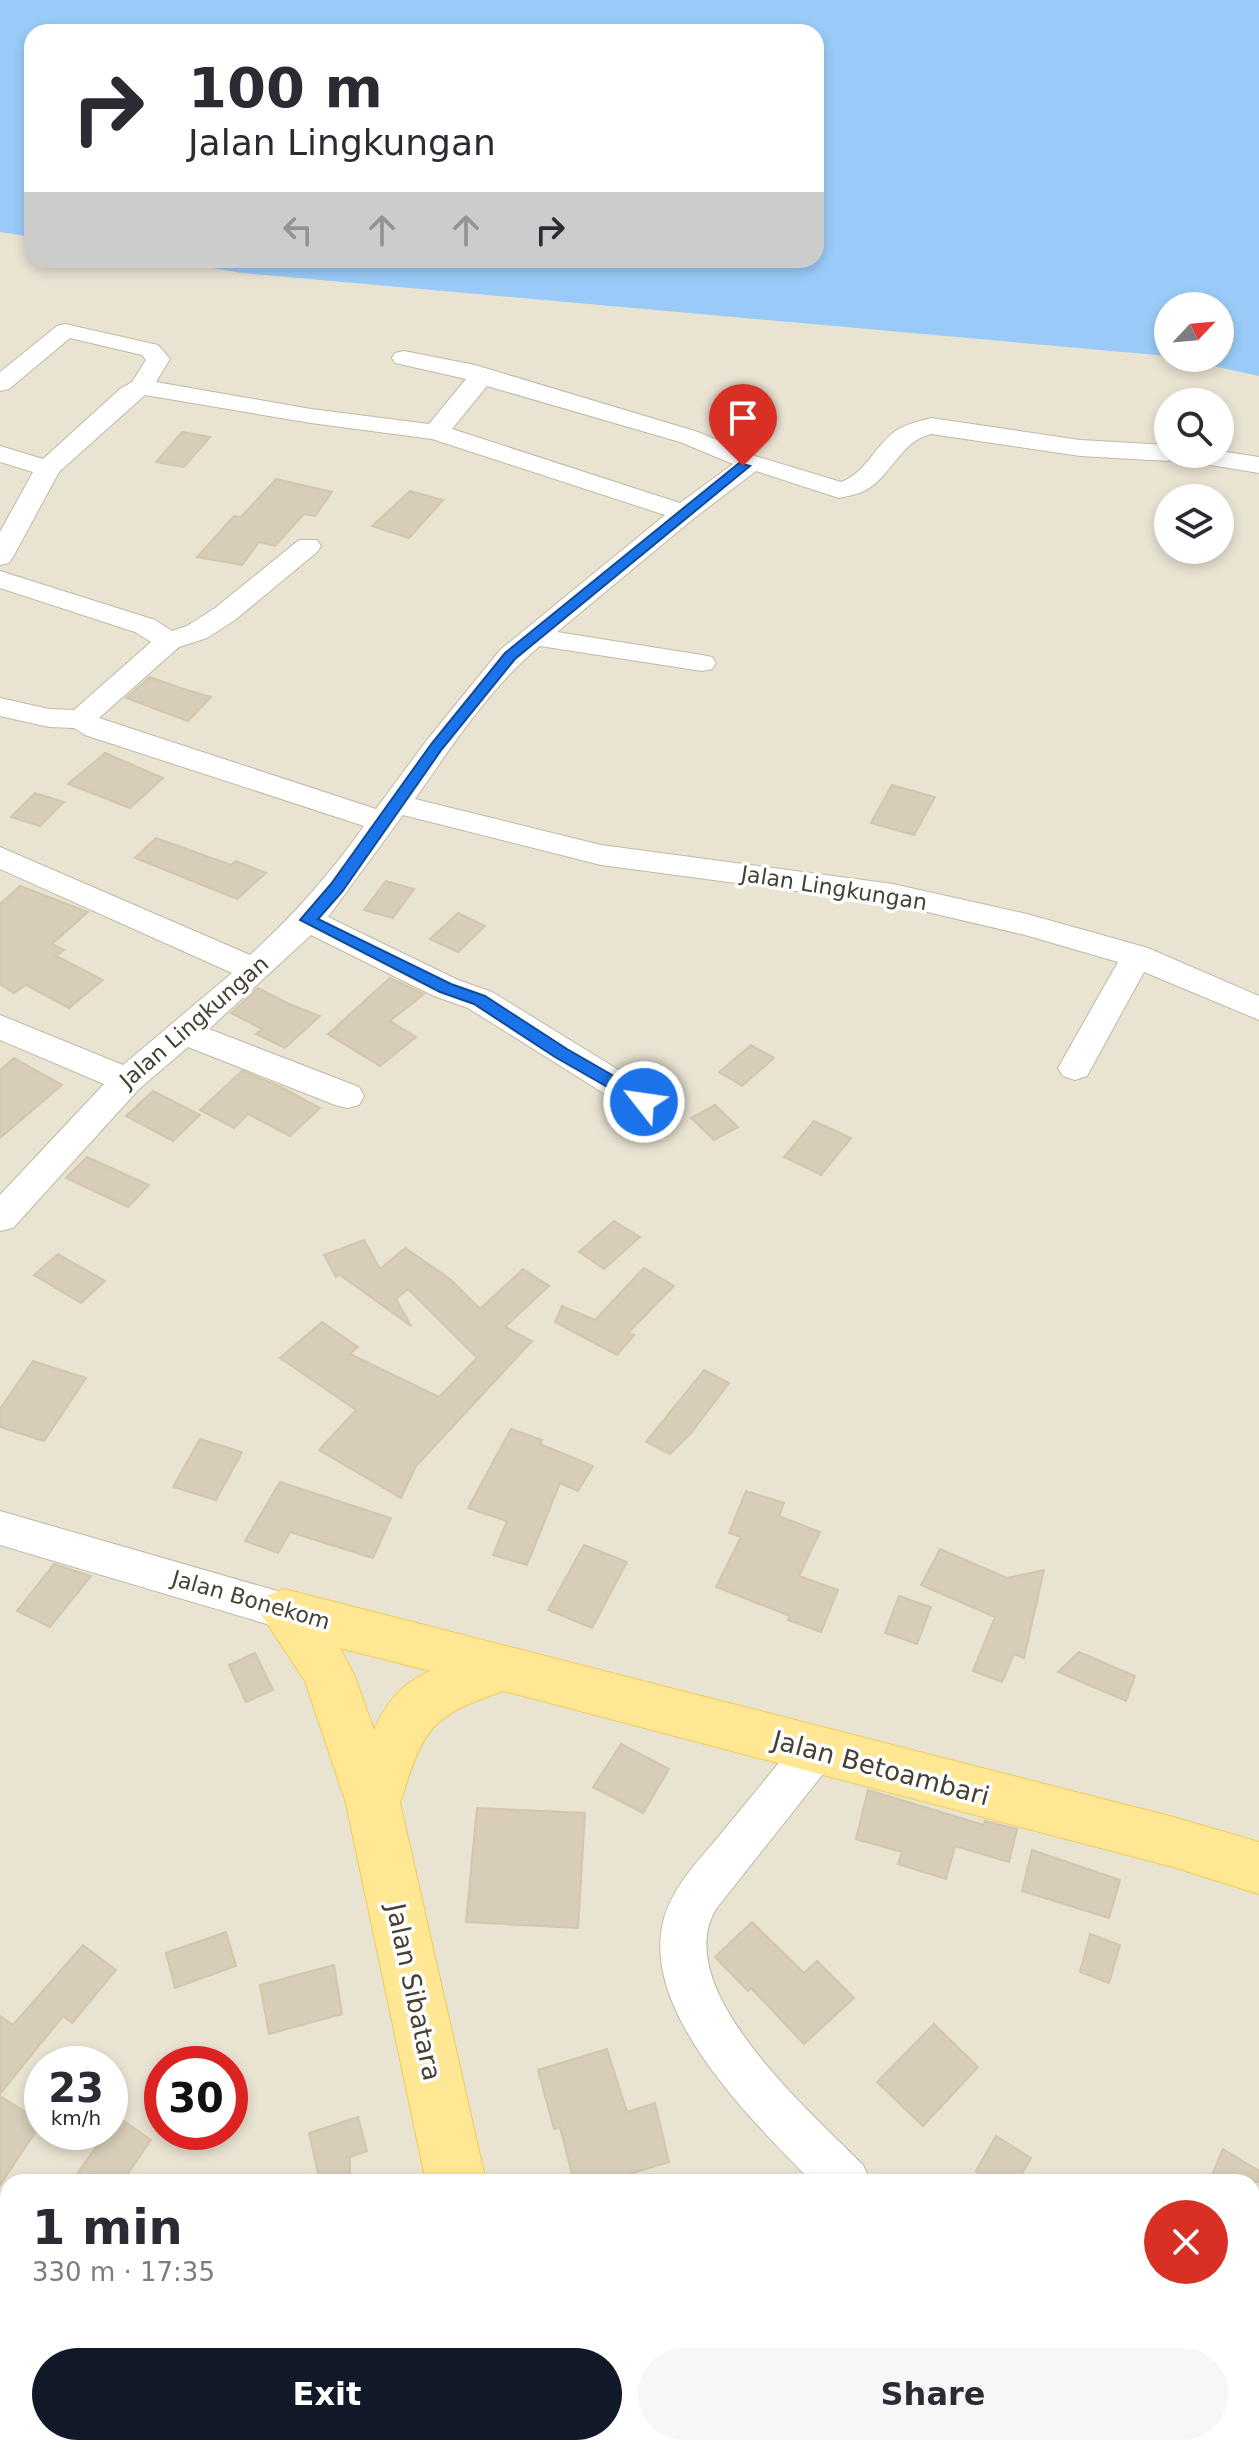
<!DOCTYPE html>
<html lang="en">
<head>
<meta charset="utf-8">
<style>
  body { margin:0; font-family:"DejaVu Sans",sans-serif; background:#f7f7f7; color:#2b2b33; height:100vh; display:flex; flex-direction:column; font-size:30px; white-space:nowrap }
  * { box-sizing:border-box; margin:0 }
  p { font-size:26px; color:#7c7c81 }
  .icon { flex:none; width:44px; height:44px; fill:none; stroke:currentColor; stroke-width:2; stroke-linecap:round; stroke-linejoin:round }
  .map { position:relative; flex:1; overflow:hidden }
  .details { position:absolute; left:0px; top:2174px; width:1260px; height:282px; display:flex; flex-direction:column; background:#fff; border-radius:24px 24px 0 0; box-shadow:0 4px 12px #0003 }
  .details>* { flex:none }
  .guide { position:absolute; left:24px; top:24px; width:800px; height:244px; border-radius:24px; box-shadow:0 4px 12px #0003; background:#fff; color:#2b2b33; overflow:hidden }
  .needle { width:52px; rotate:64deg }
  .controls { position:absolute; left:1154px; top:292px; display:grid; gap:16px }
  .controls a { display:grid; place-items:center; width:80px; height:80px; border-radius:50%; background:#fff; box-shadow:0 4px 12px #0003; font-size:40px }
  .speed { position:absolute; left:24px; top:2046px; display:flex; gap:16px; font-size:40px; font-weight:700; text-align:center }
  .speed>* { display:grid; place-content:center; width:104px; height:104px; border-radius:50%; background:#fff; box-shadow:0 4px 12px #0003; line-height:1 }
  .speed small { font-size:20px; font-weight:400 }
  .speed .limit { border:12px solid #d22; background:#fff; color:#111 }
  .pin { position:absolute; display:grid; place-items:center; width:68px; height:68px; color:#fff; margin:-82px -34px; border-radius:50% 50% 50% 0; rotate:-45deg; box-shadow:0 0 8px #0007 }
  .pin .icon { rotate:45deg }
  .me { position:absolute; width:88px; margin:-44px; rotate:300deg; stroke-linejoin:round; filter:drop-shadow(0 0 6px #0008) }
  .turn { display:flex; align-items:center; gap:28px; height:168px; padding:0 32px; font-size:36px }
  .turn .icon { width:104px; height:104px; stroke-width:2.5 }
  .turn b { display:block; font-size:56px; line-height:68px }
  .lanes { display:flex; align-items:center; height:76px; padding:0 32px; background:#0003; justify-content:center; gap:40px; direction:ltr }
  .lanes .off { opacity:.35 }
  .round { display:grid; place-items:center; flex:none; width:84px; height:84px; border-radius:42px; background:#f7f7f7 }
  .head { display:flex; align-items:center; justify-content:space-between; height:136px; padding:0 32px }
  h1 { font-size:48px; font-weight:700; line-height:60px }
  .action { display:flex; gap:16px; margin-top:auto; padding:16px 32px }
  .action a { flex:1; height:92px; border-radius:48px; background:#111827; color:#fff; font-size:32px; font-weight:700; line-height:92px; text-align:center }
  .action a+a { background:#f7f7f7; color:#2b2b33 }
  .map>svg:first-child { display:block }
</style>
</head>
<body>
<div class="map">
<svg width="1259" height="2455" viewBox="0 0 1259 2455">
  <rect width="100%" height="100%" fill="#f4f1e5"/>
  <path fill="#e9e3d2" fill-rule="evenodd" d="M0,142L32,145V260H816L1168,306V358H1220L1259,323V2455H0ZM1168,402H1220V454H1168ZM1168,498H1220V550H1168ZM42,2064H110V2132H42ZM162,2064H230V2132H162ZM8,2182H1252V2448H8Z"/>
  <path fill="#9acbf8" d="M0,0H1259V376L1176,358H1220V306H1168V356L242,273L166,260H816V32H32V237L0,232Z"/>
  <path fill="#d7cdb9" stroke="#d3c6ab" stroke-width="2" d="M182,432L210,437L184,467L156,462Z
    M276,479L332,492L315,516L304,514L275,546L259,542L242,565L197,557L234,516L241,517Z
    M410,491L443,500L409,538L372,526Z
    M150,677L180,688L211,697L188,721L126,698Z
    M105,753L163,778L130,808L68,784Z
    M892,785L935,797L914,835L871,823Z
    M35,793L64,802L40,826L11,817Z
    M156,838L231,865L236,861L266,873L237,899L135,858Z
    M386,881L414,889L393,918L364,910Z
    M20,886L88,912L52,944L64,950L56,956L103,980L69,1008L26,985L14,993L0,984V904Z
    M458,913L485,926L458,952L430,939Z
    M390,978L424,994L390,1021L416,1037L380,1066L328,1034Z
    M258,988L289,1004L320,1016L285,1048L256,1034L262,1029L231,1013Z
    M751,1045L774,1058L742,1086L719,1072Z
    M14,1058L62,1085L0,1138V1070Z
    M242,1071L279,1086L320,1108L290,1136L248,1114L234,1128L200,1110Z
    M153,1091L200,1115L173,1141L126,1116Z
    M715,1105L738,1127L714,1140L691,1118Z
    M814,1121L851,1138L821,1175L784,1157Z
    M87,1157L149,1185L128,1207L66,1178Z
    M614,1221L640,1237L604,1269L579,1252Z
    M364,1240L380,1269L405,1248L450,1279L480,1309L523,1269L549,1286L505,1327L532,1341L416,1466L401,1498L319,1450L356,1410L280,1358L322,1322L358,1347L350,1354L439,1397L477,1358L408,1289L396,1299L411,1326L340,1275L336,1277L324,1255Z
    M58,1254L105,1281L81,1303L34,1275Z
    M644,1268L674,1286L628,1333L634,1335L617,1355L555,1322L562,1306L595,1320Z
    M33,1361L86,1378L44,1441L0,1427V1409Z
    M704,1370L729,1383L691,1433L670,1454L646,1442Z
    M511,1429L542,1440L540,1444L593,1466L578,1491L560,1483L527,1565L493,1555L507,1521L468,1508Z
    M200,1439L242,1452L216,1500L173,1487Z
    M280,1482L391,1518L373,1558L290,1532L278,1553L245,1541Z
    M746,1491L784,1503L779,1516L820,1532L799,1576L838,1590L821,1632L788,1620L790,1616L716,1587L741,1537L729,1533Z
    M584,1545L627,1562L592,1628L548,1610Z
    M940,1549L1007,1578L1044,1570L1024,1658L1014,1654L1002,1682L973,1671L995,1617L921,1585Z
    M54,1564L91,1576L50,1627L17,1611Z
    M899,1596L931,1607L917,1644L885,1633Z
    M1079,1652L1135,1676L1126,1701L1058,1672Z
    M255,1653L273,1690L246,1702L229,1665Z
    M621,1744L669,1769L643,1813L593,1787Z
    M868,1790L984,1825L985,1821L1017,1829L1009,1862L955,1846L946,1879L898,1864L902,1852L856,1839Z
    M477,1808L585,1813L578,1928L466,1922Z
    M1032,1850L1120,1880L1109,1918L1022,1891Z
    M752,1922L804,1973L817,1961L854,1998L804,2044L751,1988L748,1991L715,1957Z
    M226,1932L236,1966L175,1988L166,1953Z
    M1090,1934L1120,1945L1109,1983L1080,1972Z
    M83,1945L116,1970L72,2023L63,2016L0,2094V2016L13,2025Z
    M334,1965L342,2014L269,2034L260,1985Z
    M934,2024L978,2067L923,2126L877,2082Z
    M607,2049L627,2112L655,2103L669,2162L603,2182H574L560,2127L554,2129L538,2070Z
    M0,2096L42,2122L0,2185Z
    M118,2117L151,2140L122,2182H71Z
    M358,2117L367,2151L350,2157V2182H320L309,2133Z
    M996,2136L1031,2158L1017,2182H993L976,2171Z
    M1223,2149L1259,2171V2182H1209Z"/>
  <g fill="none" stroke-linecap="round" stroke-linejoin="round">
    <g stroke="#c1b9a6" stroke-width="2">
      <path id="minor" d="M65,324L158,345L170,359L156,382L311,409L429,424L466,379L395,363L392,358L395,353L404,351L475,365L698,432L755,456L841,482C865,473 874,448 894,432C905,424 918,422 931,418L1080,440L1168,445V454H1220V451L1259,457V473L1192,462L1183,459L1180,455L1168,461L1080,456L931,434C900,441 891,478 864,491C856,495 847,496 839,498L756,471L693,519L557,632L702,655L712,657L716,663L712,669L702,671L540,646C490,687 452,746 415,799L601,845L893,884L1027,914L1148,948L1259,996V1020L1144,972L1087,1076L1075,1080L1063,1076L1058,1068L1118,962L1025,935L893,904L601,865L403,815L328,917L458,980L492,992L656,1093L661,1102L656,1111L644,1114L632,1111L468,1008L434,996L311,935L209,1029L359,1087L364,1096L359,1105L347,1108L335,1105L188,1047L139,1089L13,1228L0,1231V1195L104,1084L0,1040V1015L123,1065L232,973L0,869V847L250,955C294,915 330,874 364,826L85,735L74,728L49,727L0,716V698L49,709L74,710L151,642L135,632L0,588V571L155,620L172,631L187,626L215,608L299,540H317L321,546L317,552L235,620L207,638L179,647L99,718L376,809L427,740L500,650L665,515L432,439L311,423L145,395L59,472L13,557L9,563L0,565V532L33,472L0,462V446L43,459L120,389L132,382L146,360L142,355L70,338L9,389L0,391V372L57,326ZM487,386L680,442L733,464L680,503L452,429Z
        M0,1511L284,1593L299,1598L305,1611L299,1624L284,1629L0,1545Z
        M815,1731L830,1737L837,1751L830,1765L716,1909C668,1989 812,2113 863,2165L871,2182H812C754,2122 641,2014 663,1922C671,1889 697,1862 719,1836C746,1803 773,1770 800,1737Z
        M1259,2208V2284L1252,2287V2211Z
        M0,2387H8V2439H0Z
        M70,2448H135L138,2455H73Z
        M276,2448H381L378,2455H273Z
        M1070,2448H1126L1129,2455H1073Z
        M1185,2448H1237L1235,2455H1183Z"/>
    </g>
    <g stroke="#f0cc57" stroke-width="2">
      <path id="major" d="M284,1589L1173,1817L1259,1842V1894L1173,1867L504,1691C428,1716 424,1729 400,1803L486,2182H426L346,1803L305,1681L259,1611L266,1596ZM340,1648L430,1671C401,1684 387,1702 374,1730L355,1677Z
        M486,2448H550L551,2455H487Z"/>
    </g>
    <use href="#minor" fill="#fff" fill-rule="evenodd"/>
    <use href="#major" fill="#ffe793" fill-rule="evenodd"/>
  </g>
  <path fill="#1a73e8" stroke="#114b97" stroke-width="2" d="M739,463L750,466L515,659L442,749L342,892L318,919L451,984L485,996L567,1049L650,1097L652,1102L650,1106L644,1108L555,1057L474,1004L440,992L300,920L331,884L432,743L505,653Z"/>
  <g text-anchor="middle" dominant-baseline="central" stroke-width="7" stroke-linejoin="round" paint-order="stroke">
    <g font-size="22" fill="#474134" stroke="#fff">
      <text transform="translate(834 888) rotate(9)">Jalan Lingkungan</text>
      <text transform="translate(194 1022) rotate(-41)">Jalan Lingkungan</text>
      <text transform="translate(251 1600) rotate(16)">Jalan Bonekom</text>
    </g>
    <g font-size="26" fill="#474134" stroke="#fff">
      <text transform="translate(881 1768) rotate(15)">Jalan Betoambari</text>
      <text transform="translate(414 1992) rotate(78)">Jalan Sibatara</text>
    </g>
  </g>
</svg>
<div class="controls">
<a><svg class="needle" viewBox="-14 -14 28 28"><path d="M0-13l5 13h-10z" fill="#e53935"/><path d="M0 13l5-13h-10z" fill="#7c7c81"/></svg></a>
<a><svg class="icon" aria-label="search" viewBox="0 0 24 24"><circle cx="10" cy="10" r="6"/><path d="M15 15l6 6"/></svg></a>
<a><svg class="icon" aria-label="layers" viewBox="0 0 24 24"><path d="M12 4l9 5-9 5-9-5zM3 14l9 5 9-5"/></svg></a>
</div>
<div class="speed"><div>23<small>km/h</small></div><div class="limit">30</div></div>
<div class="pin" style="left:743px;top:466px;background:#d93025"><svg class="icon" aria-label="arrive" viewBox="0 0 24 24"><path d="M6 21V4h12l-3 4 3 4H6"/></svg></div>
<svg class="me" style="left:644px;top:1102px" viewBox="-20 -20 40 40"><circle r="17" fill="#1a73e8" stroke="#fff" stroke-width="3"/><path d="M0-11L8 9 0 5-8 9z" fill="#fff"/></svg>
<div class="guide">
<div class="turn"><svg class="icon" aria-label="right" viewBox="0 0 24 24"><path d="M7 20v-9h11M14 6l5 5-5 5"/></svg><div><b>100 m</b>Jalan Lingkungan</div></div>
<div class="lanes"><svg class="icon off" aria-label="left" viewBox="0 0 24 24"><path d="M17 20v-9H6M10 6l-5 5 5 5"/></svg><svg class="icon off" aria-label="ahead" viewBox="0 0 24 24"><path d="M12 20V5M6 11l6-6 6 6"/></svg><svg class="icon off" aria-label="ahead" viewBox="0 0 24 24"><path d="M12 20V5M6 11l6-6 6 6"/></svg><svg class="icon" aria-label="right" viewBox="0 0 24 24"><path d="M7 20v-9h11M14 6l5 5-5 5"/></svg></div>
</div>
<section class="details">
<div class="head"><div><h1>1 min</h1><p>330 m · 17:35</p></div><a class="round" style="background:#d93025;color:#fff"><svg class="icon" aria-label="close" viewBox="0 0 24 24"><path d="M6 6l12 12M18 6L6 18"/></svg></a></div>
<div class="action"><a>Exit</a><a>Share</a></div>
</section>
</div>
</body>
</html>
